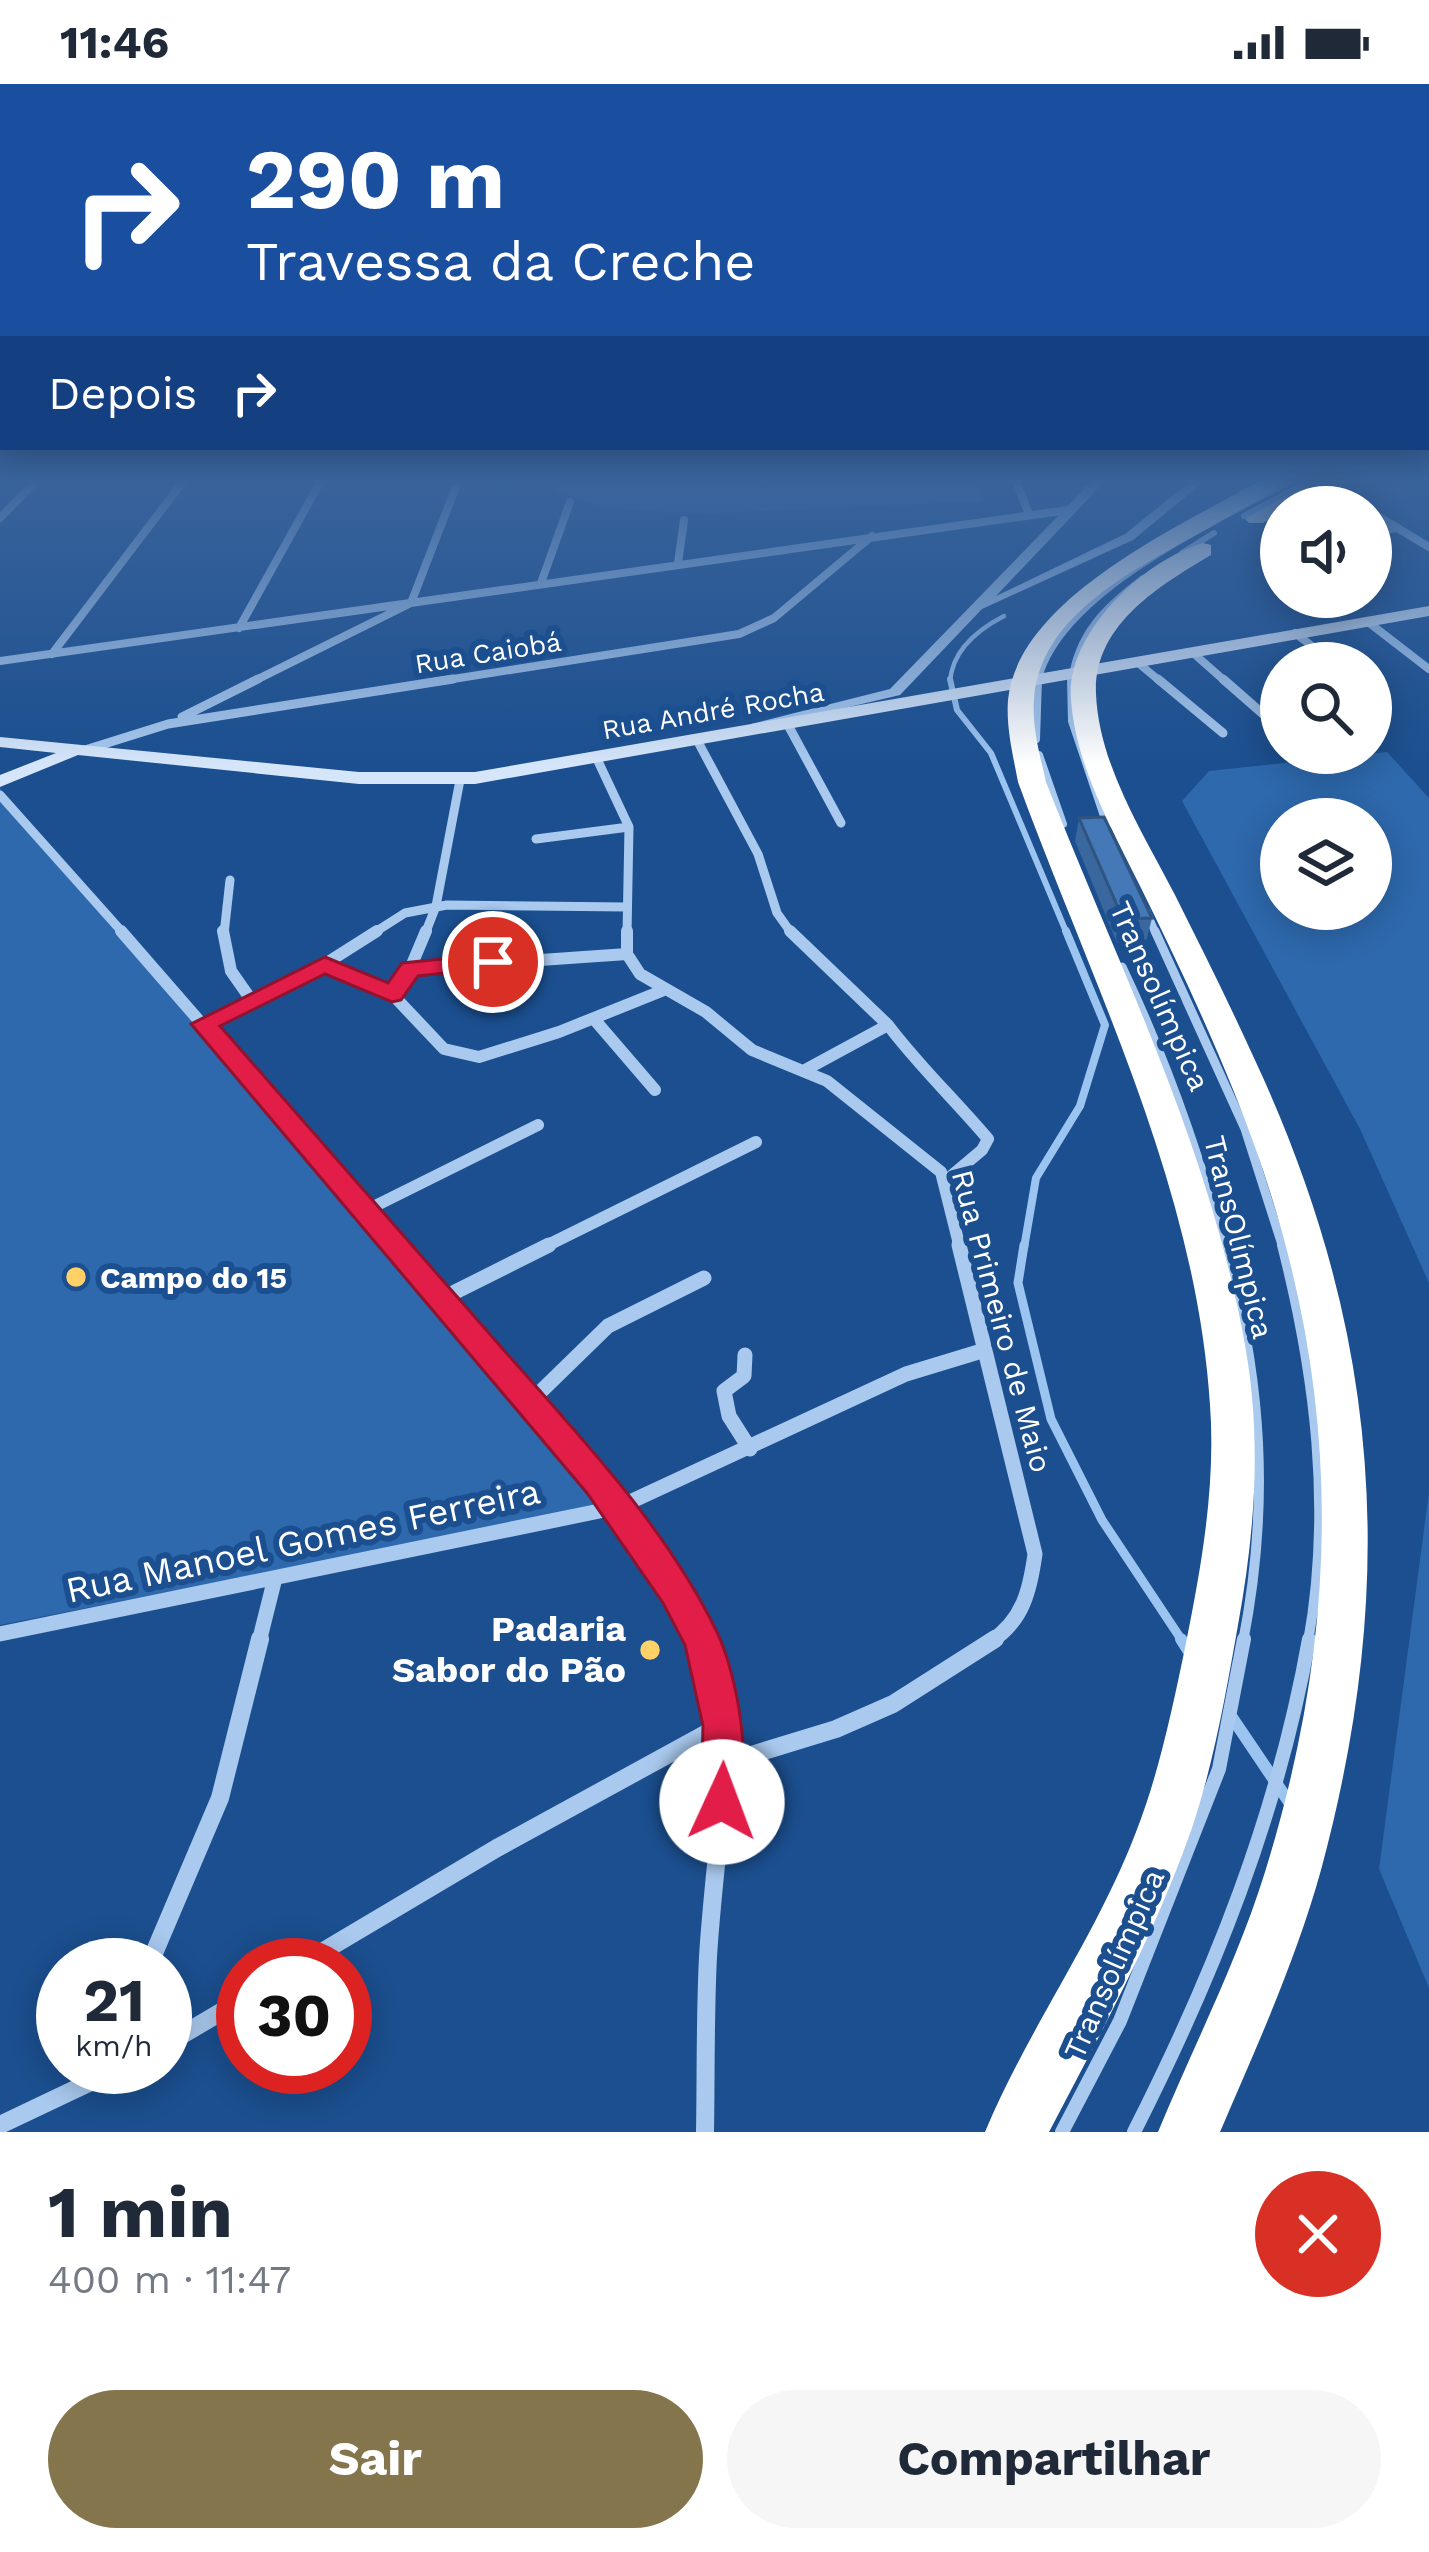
<!DOCTYPE html>
<html lang="pt">
<head>
<meta charset="utf-8">
<style>
  body { margin:0; font-family:"Work Sans",sans-serif; background:#f6f6f7; color:#1f2937; height:100vh; display:flex; flex-direction:column; font-size:45px; white-space:nowrap }
  * { box-sizing:border-box; margin:0 }
  p { font-size:39px; color:#747a83 }
  .icon { flex:none; width:66px; height:66px; fill:none; stroke:currentColor; stroke-width:2; stroke-linecap:round; stroke-linejoin:round }
  .map { position:relative; height:2048px; overflow:hidden }
  .side { display:flex; flex-direction:column; background:#fff; flex:1 }
  .side>* { flex:none }
  .top-card { position:absolute; left:0px; top:0px; width:1431px; height:366px; box-shadow:0 6px 30px #0003; background:#1a4fa0; color:#fff; overflow:hidden }
  .fabs { position:absolute; left:1260px; top:402px; display:grid; gap:24px }
  .fabs a { display:grid; place-items:center; width:132px; height:132px; border-radius:50%; background:#fff; box-shadow:0 6px 30px #0003; font-size:60px }
  .speed { position:absolute; left:36px; top:1854px; display:flex; gap:24px; font-size:60px; font-weight:700; text-align:center }
  .speed>* { display:grid; place-content:center; width:156px; height:156px; border-radius:50%; background:#fff; box-shadow:0 6px 30px #0003; line-height:1 }
  .speed small { font-size:30px; font-weight:400 }
  .speed .limit { border:18px solid #d22; background:#fff; color:#111 }
  .pin { position:absolute; display:grid; place-items:center; width:102px; height:102px; color:#fff; margin:-51px; border:6px solid #fff; border-radius:50%; box-shadow:0 3px 12px #0007 }
  .me { position:absolute; width:132px; margin:-66px; rotate:2deg; stroke-linejoin:round; filter:drop-shadow(0 0 9px #0008) }
  .turn { display:flex; align-items:center; gap:42px; height:252px; padding:0 48px; font-size:54px }
  .turn .icon { width:156px; height:156px; stroke-width:2.5 }
  .turn b { display:block; font-size:84px; line-height:102px }
  .then { display:flex; align-items:center; height:114px; padding:0 48px; background:#0003; gap:24px; font-size:45px }
  .round { display:grid; place-items:center; flex:none; width:126px; height:126px; border-radius:63px; background:#f6f6f7 }
  .summary { display:flex; align-items:center; justify-content:space-between; height:204px; padding:0 48px }
  h1 { font-size:72px; font-weight:700; line-height:90px }
  .action { display:flex; gap:24px; margin-top:auto; padding:24px 48px }
  .action a { flex:1; height:138px; border-radius:72px; background:#84754c; color:#fff; font-size:48px; font-weight:700; line-height:138px; text-align:center }
  .action a+a { background:#f6f6f7; color:#1f2937 }
  .status { display:flex; justify-content:space-between; align-items:center; height:84px; padding:0 60px; background:#fff; direction:ltr }
  .status svg { height:33px; fill:currentColor }
  .map>svg:first-child { display:block }
</style>
</head>
<body>
<div class="status"><b>11:46</b><svg viewBox="0 0 49 12"><path d="M0 12V9h3v3zM5 12V6h3v6zM10 12V3h3v9zM15 12V0h3v12zM26 1h20v11H26zM47 4h2v5h-2z"/></svg></div>
<div class="map">
<svg width="1429" height="2048" viewBox="0 0 1429 2048">
  <rect width="100%" height="100%" fill="#1b4f8f"/>
  <path fill="#2e69ad" fill-rule="evenodd" d="M558,395H971L984,417L694,430L607,424L556,407Z
    M1387,668L1429,714V1199L1360,1045L1182,717L1209,687ZM1371,735V825H1281V735Z
    M0,704L613,1420L0,1541Z
    M1429,1408V1904L1379,1785Z"/>
  <g fill="none" stroke-linecap="round" stroke-linejoin="round">
    <path stroke="#9cc4f0" stroke-width="4.5" d="M950,598C952,566 977,546 1004,532"/>
    <path stroke="#9cc4f0" stroke-width="6" d="M950,595L957,626L991,669L1067,850"/>
    <path stroke="#9cc4f0" stroke-width="8" d="M1024,1164L1036,1094L1080,1022L1105,941L1066,847"/>
    <path stroke="#9cc4f0" stroke-width="9" d="M1024,1161L1018,1199L1051,1335L1102,1436L1183,1558"/>
    <path stroke="#9cc4f0" stroke-width="12" d="M1181,1555L1188,1566
      M1229,1629L1291,1721"/>
    <path stroke="#a9c9ee" stroke-width="6" d="M1244,432L1313,395
      M1182,469L1214,449
      M1038,598C1058,508 1219,436 1295,395
      M1071,598C1077,549 1105,523 1143,494"/>
    <path stroke="#a9c9ee" stroke-width="8" d="M1071,595L1072,637L1107,741
      M1036,655L1038,595
      M1039,671L1063,740
      M1146,827L1156,850"/>
    <path stroke="#a9c9ee" stroke-width="9" d="M1155,847L1245,1045L1283,1164
      M1122,883C1166,975 1198,1066 1225,1164"/>
    <path stroke="#a9c9ee" stroke-width="10" d="M1225,1161C1262,1297 1270,1420 1243,1558
      M1282,1161C1315,1291 1332,1425 1308,1558"/>
    <path stroke="#a9c9ee" stroke-width="14" d="M1062,2048L1120,1937L1219,1685L1244,1555
      M1134,2048C1214,1890 1278,1730 1309,1555"/>
    <path stroke="#a9c9ee" stroke-width="8" d="M1015,395L1029,430
      M1347,395L1337,401L1338,406L1362,423
      M1371,428L1429,463
      M0,434L38,395
      M1371,449L1396,444
      M678,479L684,436
      M541,499L570,418
      M1368,538L1429,585
      M239,544L322,395
      M1295,549L1334,579
      M1192,568L1226,598
      M52,570L185,395
      M0,577L1068,426
      M1137,578L1161,598
      M252,598L411,519L459,395
      M434,598L739,550L774,534L872,452"/>
    <path stroke="#a9c9ee" stroke-width="9" d="M1158,595L1223,649
      M1223,595L1263,630
      M182,633L258,595
      M788,641L841,739
      M697,656L758,770L777,829L792,850
      M85,666L168,640L453,595
      M597,675L629,743L627,850
      M0,711L124,850
      M536,755L629,743
      M224,850L230,796
      M372,850L405,829L447,821L627,823
      M425,850L436,822L460,696"/>
    <path stroke="#a9c9ee" stroke-width="12" d="M121,847L397,1164
      M223,847L231,887L252,917
      M627,847V870L640,890L706,928L752,966L827,997L941,1088L960,1164
      M790,847L888,941L805,986
      M325,880L392,910L444,965L479,973L559,948L664,906
      M410,885L426,847
      M392,910L410,885L627,870
      M594,935L655,1006
      M204,940L325,880L377,847
      M888,941C919,982 955,1016 988,1055L982,1066L944,1098
      M365,1127L538,1041
      M542,1164L756,1058"/>
    <path stroke="#a9c9ee" stroke-width="15" d="M395,1161L599,1399L689,1527L703,1558
      M959,1161L1035,1470C1030,1506 1023,1537 990,1558
      M441,1215L549,1161
      M745,1271L744,1292L724,1307L729,1332L750,1365
      M530,1318L608,1242L704,1194
      M0,1550L619,1423L906,1290L985,1266
      M259,1558L275,1494"/>
    <path stroke="#a9c9ee" stroke-width="18" d="M702,1555C738,1671 715,1756 708,1873C705,1931 706,1990 705,2048
      M725,1679L836,1645L893,1620L995,1555
      M149,1881L220,1714L260,1555
      M300,1881L497,1764L722,1641
      M165,1961L243,1915
      M0,2041L122,1983"/>
    <path fill="#a9c9ee" fill-rule="evenodd" d="M1094,395H1107L996,512L1125,450L1193,395H1207L1133,456L982,525L900,611L751,646V640L890,605Z"/>
    <path fill="#d6e6fa" fill-rule="evenodd" d="M1429,522V532L475,700H359L78,671L0,703V691L56,669L0,663V653L359,688H475Z"/>
    <path fill="#fff" fill-rule="evenodd" d="M1263,395H1288C1271,411 1246,422 1226,434C1156,476 1040,522 1034,616C1032,644 1040,671 1046,698C1119,884 1210,1063 1245,1261C1262,1355 1255,1448 1238,1541C1226,1609 1214,1678 1192,1744C1155,1850 1101,1949 1049,2048H985C1028,1945 1096,1853 1136,1748C1159,1689 1172,1626 1185,1564C1201,1484 1216,1403 1210,1321C1196,1102 1092,900 1018,698C1013,671 1006,644 1008,616C1018,514 1182,441 1263,395Z
      M1316,395H1342L1295,423H1281V430L1263,439H1249L1245,435Z
      M1203,459L1211,461V471C1159,502 1093,541 1096,610C1099,681 1143,749 1175,811C1202,865 1229,919 1254,974C1381,1246 1399,1497 1321,1786C1296,1876 1257,1962 1220,2048H1158C1194,1961 1237,1878 1265,1788C1349,1517 1341,1271 1234,1008C1206,938 1173,869 1140,802C1111,743 1076,682 1071,616C1065,550 1144,476 1203,459Z"/>
  </g>
  <path fill="#3a679d" d="M1079,734L1152,834L1146,858L1117,859L1075,757Z"/>
  <path fill="#4478b7" stroke="#305480" stroke-width="3" d="M1104,733L1152,834L1123,835L1079,734Z"/>
  <linearGradient id="sky" x2="0" y2="1"><stop stop-color="#0f2b4f"/><stop offset="0.58" stop-color="#39639b"/><stop offset="1" stop-color="#39639b" stop-opacity="0"/></linearGradient>
  <rect width="1429" height="682" fill="url(#sky)"/>
  <path fill="#e11d48" stroke="#92132f" stroke-width="3" d="M493,870L502,872V883L418,892L401,916L392,918L325,890L220,942C314,1049 408,1157 502,1264C579,1352 664,1440 716,1546C738,1590 754,1688 736,1733L722,1739L707,1733L701,1718L703,1642L685,1561L663,1519L587,1409L191,940L325,873L388,899L402,879Z"/>
  <g fill="#ffd166" stroke="#1b4f8f" stroke-width="4.5">
    <circle cx="76" cy="1193" r="12"/>
    <circle cx="650" cy="1566" r="12"/>
  </g>
  <g text-anchor="middle" dominant-baseline="central" stroke-width="12" stroke-linejoin="round" paint-order="stroke">
    <g font-size="27" fill="#fff" stroke="#1b4f8f">
      <text transform="translate(488 569) rotate(-9)">Rua Caiobá</text>
      <text transform="translate(713 627) rotate(-10)">Rua André Rocha</text>
    </g>
    <g font-size="30" fill="#fff" stroke="#1b4f8f">
      <text transform="translate(1160 912) rotate(66)">Transolímpica</text>
      <text transform="translate(1239 1153) rotate(76)">TransOlímpica</text>
      <text transform="translate(1002 1237) rotate(75)">Rua Primeiro de Maio</text>
      <text transform="translate(1114 1880) rotate(-66)">Transolímpica</text>
    </g>
    <g font-size="30" font-weight="bold" fill="#fff" stroke="#1b4f8f" text-anchor="start">
      <text x="100" y="1193">Campo do 15</text>
    </g>
    <g font-size="36" fill="#fff" stroke="#1b4f8f">
      <text transform="translate(303 1457) rotate(-12)">Rua Manoel Gomes Ferreira</text>
    </g>
    <g font-size="36" font-weight="bold" fill="#fff" stroke="#1b4f8f" text-anchor="end">
      <text x="626" y="1545">Padaria<tspan x="626" dy="41">Sabor do Pão</tspan></text>
    </g>
  </g>
</svg>
<div class="fabs">
<a><svg class="icon" aria-label="sound" viewBox="0 0 24 24"><path d="M4 9h4l5-4v14l-5-4H4zM17 9q2 3 0 6"/></svg></a>
<a><svg class="icon" aria-label="search" viewBox="0 0 24 24"><circle cx="10" cy="10" r="6"/><path d="M15 15l6 6"/></svg></a>
<a><svg class="icon" aria-label="layers" viewBox="0 0 24 24"><path d="M12 4l9 5-9 5-9-5zM3 14l9 5 9-5"/></svg></a>
</div>
<div class="speed"><div>21<small>km/h</small></div><div class="limit">30</div></div>
<div class="pin" style="left:493px;top:878px;background:#d93025"><svg class="icon" aria-label="arrive" viewBox="0 0 24 24"><path d="M6 21V4h12l-3 4 3 4H6"/></svg></div>
<svg class="me" style="left:722px;top:1718px" viewBox="-20 -20 40 40"><circle r="19" fill="#fff"/><path d="M0-13L10 11 0 6-10 11z" fill="#e11d48"/></svg>
<div class="top-card">
<div class="turn"><svg class="icon" aria-label="right" viewBox="0 0 24 24"><path d="M7 20v-9h11M14 6l5 5-5 5"/></svg><div><b>290 m</b>Travessa da Creche</div></div>
<div class="then">Depois<svg class="icon" aria-label="right" viewBox="0 0 24 24"><path d="M7 20v-9h11M14 6l5 5-5 5"/></svg></div>
</div>
</div>
<section class="side">
<div class="summary"><div><h1>1 min</h1><p>400 m · 11:47</p></div><a class="round" style="background:#d93025;color:#fff"><svg class="icon" aria-label="close" viewBox="0 0 24 24"><path d="M6 6l12 12M18 6L6 18"/></svg></a></div>
<div class="action"><a>Sair</a><a>Compartilhar</a></div>
</section>
</body>
</html>
